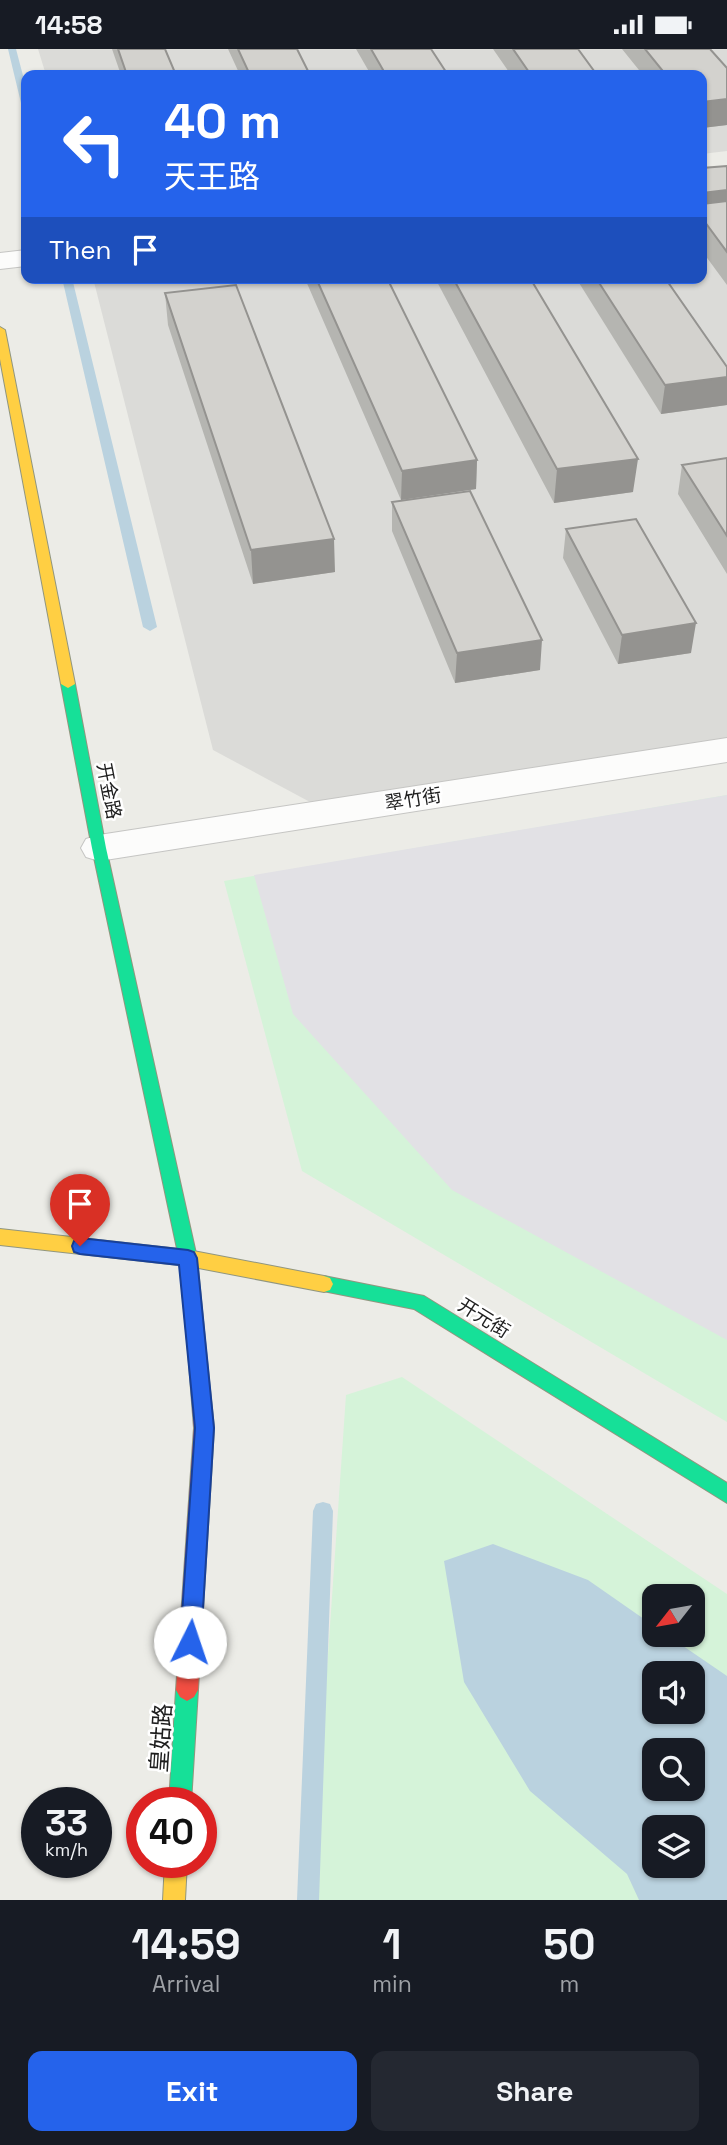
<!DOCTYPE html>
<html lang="en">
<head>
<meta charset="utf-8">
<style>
  body { margin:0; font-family:"Space Grotesk","Noto Sans SC",sans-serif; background:#242831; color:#f1f3f6; height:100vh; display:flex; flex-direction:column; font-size:26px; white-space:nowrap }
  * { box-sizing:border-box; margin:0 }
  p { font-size:23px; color:#9ea1a6 }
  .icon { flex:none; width:38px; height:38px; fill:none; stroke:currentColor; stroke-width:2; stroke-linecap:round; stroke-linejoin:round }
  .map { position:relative; height:1851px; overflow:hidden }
  .drawer { display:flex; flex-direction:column; background:#171b24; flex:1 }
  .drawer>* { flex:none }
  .hud { position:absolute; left:21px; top:21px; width:686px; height:214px; border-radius:14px; box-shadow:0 2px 5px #0004; background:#2563eb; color:#fff; overflow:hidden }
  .needle { width:46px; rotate:239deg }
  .buttons { position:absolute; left:642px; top:1535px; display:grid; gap:14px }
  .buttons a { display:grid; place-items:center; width:63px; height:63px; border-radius:14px; background:#171b24; box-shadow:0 2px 5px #0004; font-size:35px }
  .speed { position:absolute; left:21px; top:1738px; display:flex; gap:14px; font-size:35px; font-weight:700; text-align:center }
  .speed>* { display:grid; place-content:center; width:91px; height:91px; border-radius:50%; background:#171b24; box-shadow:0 2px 5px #0004; line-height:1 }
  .speed small { font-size:18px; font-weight:400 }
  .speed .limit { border:10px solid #d22; background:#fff; color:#111 }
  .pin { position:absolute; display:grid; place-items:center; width:60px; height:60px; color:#fff; margin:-72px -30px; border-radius:50% 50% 50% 0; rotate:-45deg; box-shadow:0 0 7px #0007 }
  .pin .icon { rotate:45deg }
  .me { position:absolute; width:77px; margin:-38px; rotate:4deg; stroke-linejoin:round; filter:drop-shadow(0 0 5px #0008) }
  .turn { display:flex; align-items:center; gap:24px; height:147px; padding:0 28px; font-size:32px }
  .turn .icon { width:91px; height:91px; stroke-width:2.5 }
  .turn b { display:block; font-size:49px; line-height:60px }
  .then { display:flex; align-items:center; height:66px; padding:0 28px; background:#0003; gap:14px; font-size:26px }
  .eta { display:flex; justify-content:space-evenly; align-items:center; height:119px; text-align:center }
  .eta b { font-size:42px; font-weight:700; line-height:49px }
  .action { display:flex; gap:14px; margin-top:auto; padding:14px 28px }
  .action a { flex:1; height:80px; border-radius:14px; background:#2563eb; color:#fff; font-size:28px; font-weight:700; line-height:80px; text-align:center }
  .action a+a { background:#242831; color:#f1f3f6 }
  .status { display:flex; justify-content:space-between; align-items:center; height:49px; padding:0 35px; background:#171b24; direction:ltr }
  .status svg { height:19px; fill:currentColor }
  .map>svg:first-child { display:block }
</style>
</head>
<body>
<div class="status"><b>14:58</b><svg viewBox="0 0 49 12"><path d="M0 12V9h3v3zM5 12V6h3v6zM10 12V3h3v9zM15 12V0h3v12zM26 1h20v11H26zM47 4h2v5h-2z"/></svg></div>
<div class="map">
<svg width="727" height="1851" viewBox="0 0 727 1851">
  <rect width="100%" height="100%" fill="#ecece7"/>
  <path fill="#dbdbd8" d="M38,0H727V102L702,105V26H46Z
    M727,138V689L310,753L213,701L93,229H702V142Z"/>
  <path fill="#d5f3d9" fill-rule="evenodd" d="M727,746V1373L302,1122L224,832Z
    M402,1328L727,1545V1851H311L346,1346ZM654,1547H693V1586H654ZM654,1624H693V1662H654ZM654,1701H693V1740H654ZM654,1778H693V1816H654Z"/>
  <path fill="#e2e1e5" d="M727,746V1291L452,1141L293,965L254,826Z"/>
  <path fill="#bad2df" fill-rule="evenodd" d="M493,1495L588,1531L654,1577V1586H667L727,1627V1851H639L627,1825L530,1742L464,1633L444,1512ZM654,1624H693V1662H654ZM654,1701H693V1740H654ZM654,1778H693V1816H654Z"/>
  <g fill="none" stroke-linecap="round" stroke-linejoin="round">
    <path fill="#bad2df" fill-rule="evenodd" d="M8,0H16L26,38V57L21,54Z
      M62,229H72L157,578L150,582L143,578Z
      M323,1453L330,1455L333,1462L319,1851H297L313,1462L316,1455Z"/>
    <g stroke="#c5c5c3" stroke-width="2">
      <path id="street" d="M26,201V217L0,220V204Z
        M727,689V713L99,812L86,808L81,799L86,790L99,786Z"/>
    </g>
    <g stroke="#91967f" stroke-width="2">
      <path id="fast" d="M68,631L75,635L106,799L197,1209L206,1302L204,1308L197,1310L190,1308L188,1302L179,1209L92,799L61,635Z
        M324,1227L424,1247L727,1434V1454L414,1260L318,1241L315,1235L318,1229Z
        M187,1630L194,1634L198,1641L191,1754H169L176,1641L180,1634Z"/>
    </g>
    <g stroke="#91967f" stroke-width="2">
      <path id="slow" d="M0,278L5,281L75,635L68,639L61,635L0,310Z
        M0,1180L188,1201L324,1227L330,1229L333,1235L330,1241L324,1243L188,1217L0,1196Z
        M165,1813H187L185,1851H163Z"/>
    </g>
    <g stroke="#91967f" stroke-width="2">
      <path id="jam" d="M197,1294L204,1296L206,1302L214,1379L198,1641L194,1648L187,1652L180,1648L176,1641L194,1379L188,1302L190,1296Z"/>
    </g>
    <use href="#street" fill="#fcfcfb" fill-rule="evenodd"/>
    <use href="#fast" fill="#16e098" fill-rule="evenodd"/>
    <use href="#slow" fill="#ffcf43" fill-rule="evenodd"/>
    <use href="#jam" fill="#f24e42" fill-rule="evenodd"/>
  </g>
  <path fill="#b5b5b1" d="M112,0H165L176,26H121Z
    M228,0H297L310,26H240Z
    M356,0H431L448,26H371Z
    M493,0H578L597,26H511Z
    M622,0H710L727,19V76L702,79V26H643Z
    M727,117V236L702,202V119Z
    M306,229H387L477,411L476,440L401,451L306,232Z
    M435,229H530L633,443L554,454Z
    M576,229H665L727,318V356L661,365Z
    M165,244L335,523L253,535L168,276Z
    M727,409V525L678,445L682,416Z
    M392,453L540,621L455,634L392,482Z
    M566,480L691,604L618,615L563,509Z"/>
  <path fill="#949390" d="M727,50V76L702,79V53Z
    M727,141V168L702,169V144Z
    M727,328V356L661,365L665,336Z
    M638,410L633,443L554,454L557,420Z
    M477,411L476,440L401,451L402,422Z
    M334,490L335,523L253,535L251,501Z
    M696,574L691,604L618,615L622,586Z
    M542,591L540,621L455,634L457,604Z"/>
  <path fill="#d3d2ce" stroke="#949390" stroke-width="2" d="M118,0H165L176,26H127Z
    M238,0H297L310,26H250Z
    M371,0H431L448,26H386Z
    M513,0H578L597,26H531Z
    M645,0H710L727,19V50L702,53V26H666Z
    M727,117V141L702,144V119Z
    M727,152V203L702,169V155Z
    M316,229H387L477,411L402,422Z
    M453,229H530L638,410L557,420Z
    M596,229H665L727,318V328L665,336Z
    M236,236L334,490L251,501L165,244Z
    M727,409V487L682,416Z
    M470,442L542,591L457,604L392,453Z
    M636,470L696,574L622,586L566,480Z"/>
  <path fill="#2563eb" stroke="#184099" stroke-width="2" d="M80,1189L188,1201L194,1203L197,1209L214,1379L201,1593L198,1600L190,1603L183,1600L180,1593L195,1379L179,1216L80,1205L74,1203L72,1197L74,1192Z"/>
  <g text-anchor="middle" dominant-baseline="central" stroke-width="5" stroke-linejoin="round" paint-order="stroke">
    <g font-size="19" fill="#1e1e1e" stroke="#fff">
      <text transform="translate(109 742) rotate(79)">开金路</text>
      <text transform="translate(413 750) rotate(-9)">翠竹街</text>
      <text transform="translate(484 1269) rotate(32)">开元街</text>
    </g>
    <g font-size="23" fill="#1e1e1e" stroke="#fff">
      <text transform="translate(161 1689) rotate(-86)">皇姑路</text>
    </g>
  </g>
</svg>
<div class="buttons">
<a><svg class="needle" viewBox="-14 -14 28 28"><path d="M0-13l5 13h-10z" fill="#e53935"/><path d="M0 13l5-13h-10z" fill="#9ea1a6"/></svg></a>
<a><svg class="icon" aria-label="sound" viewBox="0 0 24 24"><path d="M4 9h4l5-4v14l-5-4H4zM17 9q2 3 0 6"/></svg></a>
<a><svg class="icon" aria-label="search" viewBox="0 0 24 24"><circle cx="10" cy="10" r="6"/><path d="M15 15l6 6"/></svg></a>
<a><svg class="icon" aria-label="layers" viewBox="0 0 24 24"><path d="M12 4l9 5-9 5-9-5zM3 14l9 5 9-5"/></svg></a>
</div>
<div class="speed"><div>33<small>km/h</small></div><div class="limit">40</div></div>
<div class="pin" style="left:80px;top:1197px;background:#d93025"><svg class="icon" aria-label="arrive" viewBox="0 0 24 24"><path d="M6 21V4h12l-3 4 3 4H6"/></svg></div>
<svg class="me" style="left:190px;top:1593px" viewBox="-20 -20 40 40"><circle r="19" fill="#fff"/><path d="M0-13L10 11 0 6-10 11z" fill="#2563eb"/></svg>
<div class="hud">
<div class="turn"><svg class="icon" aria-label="left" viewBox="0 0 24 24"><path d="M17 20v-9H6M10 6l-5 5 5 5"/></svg><div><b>40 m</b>天王路</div></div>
<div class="then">Then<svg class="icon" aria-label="arrive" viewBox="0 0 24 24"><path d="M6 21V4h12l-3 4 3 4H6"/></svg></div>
</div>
</div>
<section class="drawer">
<div class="eta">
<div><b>14:59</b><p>Arrival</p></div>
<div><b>1</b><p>min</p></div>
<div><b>50</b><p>m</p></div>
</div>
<div class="action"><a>Exit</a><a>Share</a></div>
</section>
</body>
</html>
